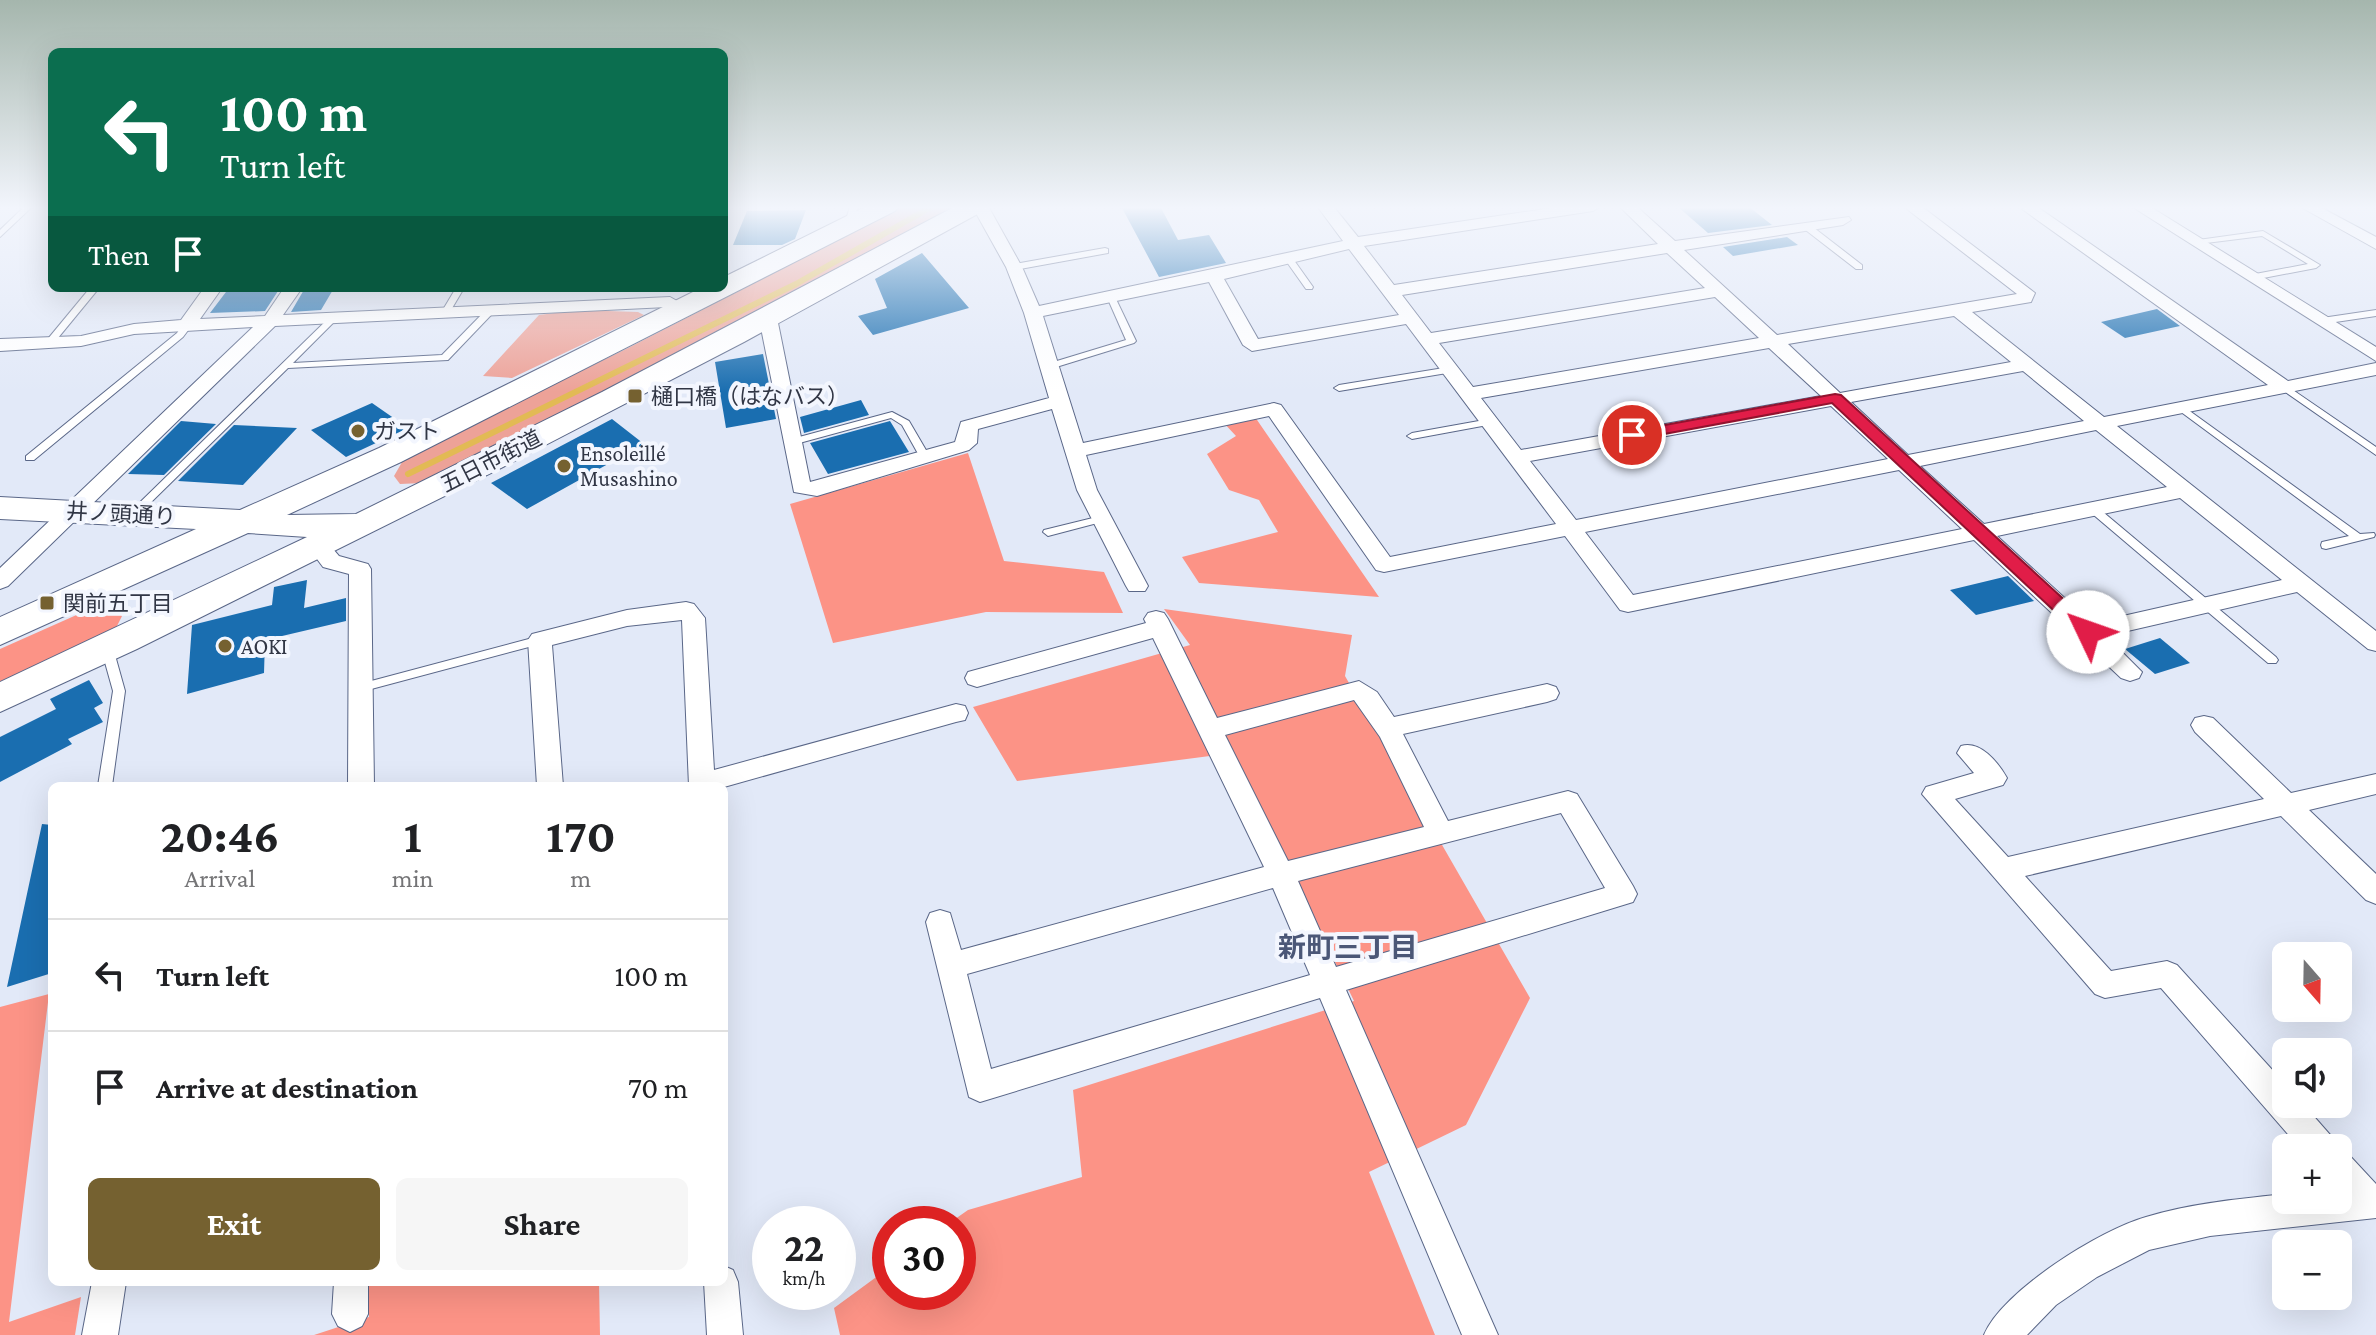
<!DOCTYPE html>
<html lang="en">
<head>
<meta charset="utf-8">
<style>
  body { margin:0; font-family:"Crimson Pro","Noto Sans JP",serif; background:#f6f6f6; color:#202124; height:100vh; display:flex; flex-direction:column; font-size:30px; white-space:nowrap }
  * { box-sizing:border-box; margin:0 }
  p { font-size:26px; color:#757577 }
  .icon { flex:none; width:44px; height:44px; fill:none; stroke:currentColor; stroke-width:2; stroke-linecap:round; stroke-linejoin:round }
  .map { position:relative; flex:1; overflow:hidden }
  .drawer { position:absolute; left:48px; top:782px; width:680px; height:504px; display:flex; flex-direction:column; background:#fff; border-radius:12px; box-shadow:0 8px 32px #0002 }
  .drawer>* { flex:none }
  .hud { position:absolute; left:48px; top:48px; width:680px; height:244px; border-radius:12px; box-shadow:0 8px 32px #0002; background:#0b6e4f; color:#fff; overflow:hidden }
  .needle { width:52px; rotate:160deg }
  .controls { position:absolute; left:2272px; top:942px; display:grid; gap:16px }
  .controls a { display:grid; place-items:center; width:80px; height:80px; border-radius:12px; background:#fff; box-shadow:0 8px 32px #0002; font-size:40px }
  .speed { position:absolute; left:752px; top:1206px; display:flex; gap:16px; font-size:40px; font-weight:700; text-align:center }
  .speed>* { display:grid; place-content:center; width:104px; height:104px; border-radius:50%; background:#fff; box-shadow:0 8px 32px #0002; line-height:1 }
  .speed small { font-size:20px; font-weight:400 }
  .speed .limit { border:12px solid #d22; background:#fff; color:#111 }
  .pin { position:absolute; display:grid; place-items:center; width:68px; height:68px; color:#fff; margin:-34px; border:4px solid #fff; border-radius:50%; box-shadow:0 2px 8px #0007 }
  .me { position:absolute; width:88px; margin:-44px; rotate:312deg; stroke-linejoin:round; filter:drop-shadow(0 0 6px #0008) }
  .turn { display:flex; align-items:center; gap:28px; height:168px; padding:0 40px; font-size:36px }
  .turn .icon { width:104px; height:104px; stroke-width:2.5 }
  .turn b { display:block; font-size:56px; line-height:68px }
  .then { display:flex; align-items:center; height:76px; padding:0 40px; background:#0003; gap:16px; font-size:30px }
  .eta { display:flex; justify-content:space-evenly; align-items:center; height:136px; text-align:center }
  .eta b { font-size:48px; font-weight:700; line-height:56px }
  .action { display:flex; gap:16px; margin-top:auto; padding:16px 40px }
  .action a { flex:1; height:92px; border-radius:12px; background:#756130; color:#fff; font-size:32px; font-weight:700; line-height:92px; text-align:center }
  .action a+a { background:#f6f6f6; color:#202124 }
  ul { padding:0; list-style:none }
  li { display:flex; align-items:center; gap:24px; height:112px; padding:0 40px; border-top:2px solid #e0e0e0 }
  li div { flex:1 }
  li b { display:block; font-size:30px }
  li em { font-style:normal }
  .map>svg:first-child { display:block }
</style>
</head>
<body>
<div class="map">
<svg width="2376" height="1335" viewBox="0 0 2376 1335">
  <rect width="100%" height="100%" fill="#e2e9f8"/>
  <path fill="#eda298" d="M904,206H958L809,287L423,483L400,484L394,476L405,457L628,348Z
    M578,310L638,312L644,315L512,378L483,376L539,315Z"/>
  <path fill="#fc9386" d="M1255,417L1379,597L1199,583L1182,557L1278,532L1259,500L1229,490L1207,454L1236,436L1222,421Z
    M968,453L1004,561L1104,572L1123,613L986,612L833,643L790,504Z
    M108,601L122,616L112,636L0,688V649Z
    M1164,609L1352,635L1345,676L1530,998L1466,1125L1369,1172L1435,1335H840L834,1308L890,1267V1292H958V1224H948L968,1210L1082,1177L1073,1090L1354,1001L1233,753L1017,781L973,707L1190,645Z
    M49,994L9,1322L81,1297L75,1335H0V1007Z
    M369,1282H467L468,1285L478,1282H599L600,1335H314L369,1317Z"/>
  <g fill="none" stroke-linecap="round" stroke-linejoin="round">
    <path stroke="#e2ba54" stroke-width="6" d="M408,474L796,284L933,206"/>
  </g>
  <path fill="#1a6eb0" d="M1121,206H1160L1178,240L1209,235L1226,263L1159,277Z
    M1677,206H1748L1772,225L1708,233Z
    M806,210L795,239L782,245H733L747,211Z
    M1787,237L1798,245L1733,256L1723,247Z
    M922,253L969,308L873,335L858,316L887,308L875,279Z
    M229,288H280L265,311L210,313Z
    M305,288H334L321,310L291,312Z
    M2157,309L2180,326L2125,338L2101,322Z
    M763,354L776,419L726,428L715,362Z
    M861,400L869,415L804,433L800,417Z
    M372,403L408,428L346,457L311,430Z
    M612,419L644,444L527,509L491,483Z
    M181,421L216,424L164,475L128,474Z
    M890,421L909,452L828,474L810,443Z
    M234,425L297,428L243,485L178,481Z
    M2008,576L2034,601L1976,615L1950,590Z
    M307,580L304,608L346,598V621L265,640L264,673L187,694L192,625L272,605L274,587Z
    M2160,638L2190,663L2155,674L2125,649Z
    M89,680L103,703L94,708L103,722L68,739L72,744L0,782V737L56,709L50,699Z
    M42,824L52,825V973L7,987Z"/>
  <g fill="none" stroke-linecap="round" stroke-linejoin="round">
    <g stroke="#5a6788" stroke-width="2">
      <path id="lane" d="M25,206H33L0,237V230Z
        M850,206H858L852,227L848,229L844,227Z
        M1803,224H1809L1862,265V269H1856L1803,228Z
        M2263,231L2320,265L2316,268L2253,280L2249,277L2250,275L2308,264L2262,236L2198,244L2194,242L2198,240Z
        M1105,248L1108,249V253L1014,270L1010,267L1014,264Z
        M1285,256H1291L1313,287L1312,289H1306L1284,258Z
        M90,288H99L53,344H47V340Z
        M456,288H464L448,315H442L441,313Z
        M1111,294L1115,297L1136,341L1134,343L1053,368H1047V364L1126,340L1107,297Z
        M490,308L493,309V313L448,360L288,368L137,516L133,517L128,514L332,315L335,314L339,317L293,363L442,355L487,309Z
        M2376,310V316L2322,324L2318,321L2322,318Z
        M187,322L192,325L183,337L34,460H26V456L177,333L184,323Z
        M1450,367L1455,370L1453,372L1339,391L1334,388L1339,385Z
        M2284,384L2376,447V455L2281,389L2279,387Z
        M2180,404L2360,534L2374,533L2375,535L2374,537L2326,549L2322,548L2321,545L2322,542L2349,536L2177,409L2175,407Z
        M892,412L909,421L930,457L929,459H921L902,425L891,418L792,445L787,442L788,440Z
        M1490,419L1495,422L1493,424L1412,439L1407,436L1412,433Z
        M2093,506L2097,507L2276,657L2278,660L2276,663H2268L2089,511L2088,509L2089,507Z
        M1101,516L1106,519L1105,521L1048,536L1043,532L1044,530Z
        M540,636L546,640L544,643L360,692L354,688L360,684Z
        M107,644L113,648L125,691L112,786H98L113,691L101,648Z"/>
    </g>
    <g stroke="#5a6788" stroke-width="2">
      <path id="street" d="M972,206H988L1022,267L1039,306L1343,241L1317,206H1333L1358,237L1565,206H1601L1593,211L1364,246L1394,285L1658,244L1619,206H1636L1675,241L1849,217L1851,220L1843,225L1684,250L1777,335L2017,294L1903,206H1921L2035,293L2031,302L1972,312L2104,417L2268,385L2022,209L2024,206H2036L2288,381L2376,363V375L2117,426L2376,631V651L2368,649L2297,592L2106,636L2142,672L2139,678L2130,681L2121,678L1974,540L1628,612L1620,610L1565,536L1384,572L1376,570L1269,416L1086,455L1097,490L1148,586L1145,591H1129L1126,586L1077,490L1052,409L978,429L977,443L969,450L817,496L794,492L759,318L762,314L768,313L777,318L810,482L955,442L961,422L1049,398L1024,313L1006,267ZM1349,249L1399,315L1258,339L1224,279ZM1667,253L1705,288L1431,333L1402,295ZM1209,282L1243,345L1252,351L1406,324L1556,524L1390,557L1281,405L1274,403L1083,443L1043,316ZM1715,297L1759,338L1473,387L1439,343ZM1954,316L2011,362L1840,393L1788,344ZM1769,348L1821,396L1521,450L1481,398ZM2023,371L2084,421L1908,455L1851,402ZM1831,406L1888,459L1576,520L1530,461ZM2096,430L2167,487L1984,524L1920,466ZM1899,470L1962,529L1633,595L1585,532ZM2180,498L2282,580L2092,623L1997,536Z
        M2131,206H2149L2376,347V361Z
        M2299,206H2318L2376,237V249Z
        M204,288H222L200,319L265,316L284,288H302L283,315L670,297L693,310L684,315L667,307L275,326L8,586L0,589V568L253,327L134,334L81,346L0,351V339L81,336L134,324L181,320Z
        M319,540L327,542L339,556L368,564L371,569L374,786H348L349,574L323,567L308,547L311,542Z
        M686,602L694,604L705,618L714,770L956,704L965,706L968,713L965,720L956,722L724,787L689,786L682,620L627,626L552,645L563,786H537L528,640L532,634L627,610Z
        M1156,611L1164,613L1168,619L1217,718L1359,681L1377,692L1394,717L1547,684L1556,687L1559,693L1556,699L1547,702L1403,734L1448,821L1568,791L1577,794L1633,886L1637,894L1633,902L1346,990L1498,1335H1462L1320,998L980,1102L969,1097L926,922L930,913L940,910L950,913L961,950L1264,867L1153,638L977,687L968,684L965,678L968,672L1146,623L1144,619L1148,613ZM1354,700L1380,737L1424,827L1288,861L1225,735ZM1561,813L1605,888L1336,967L1298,881ZM1273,888L1310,975L991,1069L967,974Z
        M2204,716L2213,718L2291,793L2376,774V794L2309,810L2376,874V904L2366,900L2281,816L2025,876L2111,971L2167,961L2177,965L2286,1085V1104H2303L2332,1137L2337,1148H2300L2161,988L2105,998L2095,994L1922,794L1926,787L1974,773L1957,753L1961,746C1980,740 1998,762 2007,778L2003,785L1955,799L2008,857L2264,799L2195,732L2191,725L2195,718Z
        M2338,1151L2350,1156L2376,1184V1218L2210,1236L2149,1250L2097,1277L2056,1305L2027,1335H1984C2002,1291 2100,1230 2146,1217C2192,1203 2239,1199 2286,1194V1200H2338Z
        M724,1266L733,1270L738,1282L743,1335H707L704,1282H724Z
        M92,1282H126L118,1335H82Z
        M334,1282H368V1314L362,1326L350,1332L338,1326L332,1314Z"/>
    </g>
    <g stroke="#5a6788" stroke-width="2">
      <path id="primary" d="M867,206H899L895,211L401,462L287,515L356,514L602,392L956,206H987L983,211L744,342L503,467L137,649L0,712V682L307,537L248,533L0,645V617L196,529L0,519V497L240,510L379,448L701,288H724V277Z"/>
    </g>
    <use href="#lane" fill="#fff" fill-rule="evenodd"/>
    <use href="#street" fill="#fff" fill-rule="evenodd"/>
    <use href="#primary" fill="#fff" fill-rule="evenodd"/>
  </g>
  <linearGradient id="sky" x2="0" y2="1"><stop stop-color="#a5b6ad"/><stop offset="0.53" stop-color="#f2f5fc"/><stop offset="1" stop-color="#f2f5fc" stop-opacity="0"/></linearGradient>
  <rect width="2376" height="392" fill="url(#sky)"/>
  <path fill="#e11d48" stroke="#92132f" stroke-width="2" d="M1835,394L1841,395L2094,627L2096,632L2094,636H2081L1832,403L1632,440L1625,435L1632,431Z"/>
  <g fill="#756130" stroke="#f3f6fe" stroke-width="3">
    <rect x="627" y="388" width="16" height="16" rx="4"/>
    <circle cx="358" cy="431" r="8"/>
    <circle cx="564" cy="466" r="8"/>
    <rect x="39" y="595" width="16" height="16" rx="4"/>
    <circle cx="225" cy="646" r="8"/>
  </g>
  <g text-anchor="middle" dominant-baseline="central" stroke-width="8" stroke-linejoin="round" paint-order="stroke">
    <g font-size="22" fill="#313645" stroke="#f3f6fe" text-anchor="start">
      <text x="651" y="396">樋口橋（はなバス）</text>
      <text x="374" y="431">ガスト</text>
      <text x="580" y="453">Ensoleillé<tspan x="580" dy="25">Musashino</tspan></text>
      <text x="63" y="603">関前五丁目</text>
      <text x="241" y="646">AOKI</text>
    </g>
    <g font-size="22" fill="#313645" stroke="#f3f6fe">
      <text transform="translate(491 461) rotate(-27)">五日市街道</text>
      <text transform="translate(121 514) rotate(3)">井ノ頭通り</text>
    </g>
    <g font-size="28" font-weight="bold" fill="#4b5777" stroke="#f3f6fe">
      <text x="1348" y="947">新町三丁目</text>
    </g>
  </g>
</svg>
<div class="controls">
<a><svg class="needle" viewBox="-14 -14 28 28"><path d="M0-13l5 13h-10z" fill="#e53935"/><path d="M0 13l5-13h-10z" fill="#757577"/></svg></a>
<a><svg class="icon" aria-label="sound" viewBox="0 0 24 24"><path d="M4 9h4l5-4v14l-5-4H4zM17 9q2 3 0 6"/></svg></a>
<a>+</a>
<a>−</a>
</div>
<div class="speed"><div>22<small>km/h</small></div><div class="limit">30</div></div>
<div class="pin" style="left:1632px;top:435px;background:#d93025"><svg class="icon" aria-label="arrive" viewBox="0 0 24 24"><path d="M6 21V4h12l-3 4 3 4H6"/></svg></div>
<svg class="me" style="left:2088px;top:632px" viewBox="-20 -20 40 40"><circle r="19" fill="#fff"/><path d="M0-13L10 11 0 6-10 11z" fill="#e11d48"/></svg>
<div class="hud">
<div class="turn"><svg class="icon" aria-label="left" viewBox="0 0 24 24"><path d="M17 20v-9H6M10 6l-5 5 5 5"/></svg><div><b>100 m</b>Turn left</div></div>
<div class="then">Then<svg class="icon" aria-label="arrive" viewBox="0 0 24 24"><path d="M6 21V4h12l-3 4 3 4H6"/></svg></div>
</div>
<section class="drawer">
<div class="eta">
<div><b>20:46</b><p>Arrival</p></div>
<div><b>1</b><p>min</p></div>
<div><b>170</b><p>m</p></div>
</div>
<ul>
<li><svg class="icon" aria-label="left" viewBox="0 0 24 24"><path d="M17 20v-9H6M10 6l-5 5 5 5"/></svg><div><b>Turn left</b></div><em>100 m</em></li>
<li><svg class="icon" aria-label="arrive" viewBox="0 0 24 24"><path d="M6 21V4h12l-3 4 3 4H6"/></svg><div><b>Arrive at destination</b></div><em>70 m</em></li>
</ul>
<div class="action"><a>Exit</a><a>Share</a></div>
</section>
</div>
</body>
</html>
